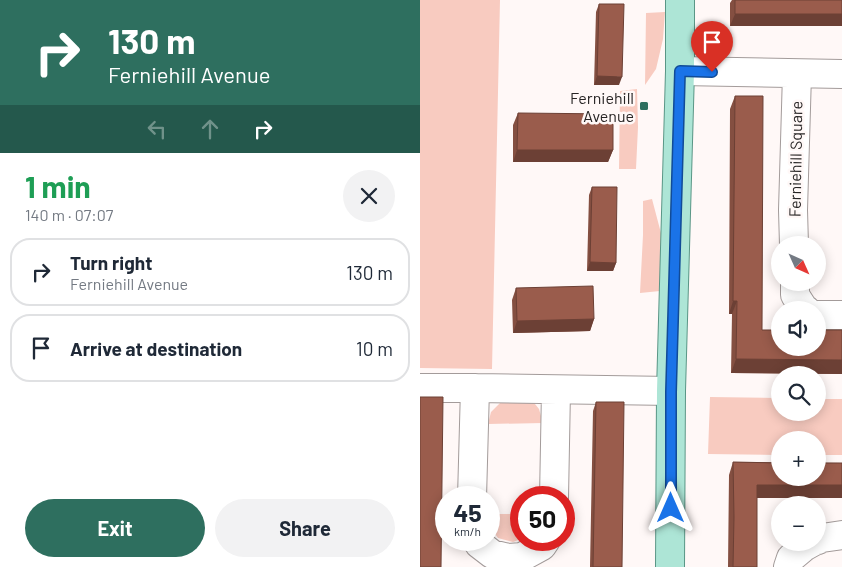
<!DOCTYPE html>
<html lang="en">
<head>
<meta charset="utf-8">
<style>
  body { margin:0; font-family:Barlow,sans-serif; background:#f2f2f3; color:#1f2937; height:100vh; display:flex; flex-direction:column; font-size:19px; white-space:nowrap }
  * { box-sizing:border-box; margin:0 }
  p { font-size:16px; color:#747a83 }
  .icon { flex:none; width:28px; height:28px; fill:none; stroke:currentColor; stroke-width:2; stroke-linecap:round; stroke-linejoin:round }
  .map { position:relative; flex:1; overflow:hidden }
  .sheet { display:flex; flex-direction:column; background:#fff; width:420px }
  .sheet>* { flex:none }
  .banner { background:#2e6f5f; color:#fff; overflow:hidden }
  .needle { width:32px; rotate:135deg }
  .buttons { position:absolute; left:351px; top:236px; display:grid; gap:10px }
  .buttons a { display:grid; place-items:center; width:55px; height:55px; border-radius:50%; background:#fff; box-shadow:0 2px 12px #0003; font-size:25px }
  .speed { position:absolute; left:15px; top:486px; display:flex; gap:10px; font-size:25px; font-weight:700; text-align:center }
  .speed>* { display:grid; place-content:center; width:65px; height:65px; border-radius:50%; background:#fff; box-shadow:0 2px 12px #0003; line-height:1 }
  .speed small { font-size:12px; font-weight:400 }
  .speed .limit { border:8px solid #d22; background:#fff; color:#111 }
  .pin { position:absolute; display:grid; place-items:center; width:42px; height:42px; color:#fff; margin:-51px -21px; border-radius:50% 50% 50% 0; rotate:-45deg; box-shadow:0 0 5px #0007 }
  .pin .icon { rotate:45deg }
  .me { position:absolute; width:55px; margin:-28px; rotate:0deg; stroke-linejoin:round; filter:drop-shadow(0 0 4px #0008) }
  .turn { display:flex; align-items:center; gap:18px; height:105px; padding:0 25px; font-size:22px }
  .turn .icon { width:65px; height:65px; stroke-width:2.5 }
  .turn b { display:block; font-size:35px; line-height:42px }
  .lanes { display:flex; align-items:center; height:48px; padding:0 25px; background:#0003; justify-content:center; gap:25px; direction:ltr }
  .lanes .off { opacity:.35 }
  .round { display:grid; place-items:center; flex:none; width:52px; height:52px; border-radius:26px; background:#f2f2f3 }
  .overview { display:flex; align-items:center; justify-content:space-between; height:85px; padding:0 25px }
  h1 { font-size:30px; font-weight:700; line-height:38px; color:#1e9e55 }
  .action { display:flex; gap:10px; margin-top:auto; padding:10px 25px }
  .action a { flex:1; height:58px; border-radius:30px; background:#2e6f5f; color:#fff; font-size:20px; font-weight:700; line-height:58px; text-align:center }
  .action a+a { background:#f2f2f3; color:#1f2937 }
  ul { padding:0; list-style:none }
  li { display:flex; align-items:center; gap:15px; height:68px; margin:0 10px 8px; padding:0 15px; border:2px solid #e0e1e3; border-radius:20px }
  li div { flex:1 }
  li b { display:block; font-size:19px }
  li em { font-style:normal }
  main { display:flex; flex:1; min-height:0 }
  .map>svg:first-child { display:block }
</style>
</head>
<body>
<main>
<section class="sheet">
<div class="banner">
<div class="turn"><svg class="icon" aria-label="right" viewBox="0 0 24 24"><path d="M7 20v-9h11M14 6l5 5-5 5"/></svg><div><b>130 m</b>Ferniehill Avenue</div></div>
<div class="lanes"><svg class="icon off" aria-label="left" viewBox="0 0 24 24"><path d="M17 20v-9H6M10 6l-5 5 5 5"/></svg><svg class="icon off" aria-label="ahead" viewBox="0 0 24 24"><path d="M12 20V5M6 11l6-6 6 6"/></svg><svg class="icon" aria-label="right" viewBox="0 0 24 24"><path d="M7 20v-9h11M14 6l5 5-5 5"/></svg></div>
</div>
<div class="overview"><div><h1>1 min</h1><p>140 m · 07:07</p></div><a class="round"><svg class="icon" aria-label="close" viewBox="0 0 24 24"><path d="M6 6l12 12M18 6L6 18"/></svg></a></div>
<ul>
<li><svg class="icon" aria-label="right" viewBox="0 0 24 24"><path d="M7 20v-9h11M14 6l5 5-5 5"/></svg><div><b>Turn right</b><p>Ferniehill Avenue</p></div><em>130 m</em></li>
<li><svg class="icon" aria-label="arrive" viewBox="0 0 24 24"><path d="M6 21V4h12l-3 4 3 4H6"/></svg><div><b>Arrive at destination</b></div><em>10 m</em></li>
</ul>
<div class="action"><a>Exit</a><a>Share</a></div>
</section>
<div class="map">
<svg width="422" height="567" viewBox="0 0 422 567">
  <rect width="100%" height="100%" fill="#fff8f7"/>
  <path fill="#f8cbc0" d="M0,0H80L72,369L0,368Z
    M245,12L243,39L236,69L225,85L226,13Z
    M217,89L218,127L216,169H199L200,91Z
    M232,199L242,237L240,291L220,293L223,235V201Z
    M290,397L360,398V412H398V399H422V455H398V440H360V455L288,454Z
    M111,399L119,409L123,423L68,424L71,412L81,402Z
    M69,514H101V539L93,542L78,538L71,528Z"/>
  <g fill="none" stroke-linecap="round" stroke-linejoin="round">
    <g stroke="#a39b9a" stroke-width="30">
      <path id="minor" d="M260,71L422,74
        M374,245L373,210L377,74
        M375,282V295L384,309L386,310
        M398,315H422
        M0,388H55L251,391
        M52,498L55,388
        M134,498L136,390
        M57,540L59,544L72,554L88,558L102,557L122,546L126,540
        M398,540L402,538L422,535
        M368,567L371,558L384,547L393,542"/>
    </g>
    <g stroke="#5a9686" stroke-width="30">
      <path id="major" d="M250,567L251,391L260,71V0"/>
    </g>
    <use href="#minor" stroke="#fff" stroke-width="28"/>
    <use href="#major" stroke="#ade5d6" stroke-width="28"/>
  </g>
  <path fill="#844f41" d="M312,0H422L310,26V3Z
    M179,4L199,85H174L176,12Z
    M315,96L342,330H422V374L311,373L312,314H309L310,109Z
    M98,113L193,150L188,162H93V125Z
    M172,187L196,263L193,271H167L169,195Z
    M96,288L174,319L170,331L93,333L92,300Z
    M176,402L202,567H170L173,411Z
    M313,462L422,463V498H337V567H308L309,475Z"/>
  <path fill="#6c4035" d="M315,14H422V26H310Z
    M177,76L202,77L199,85H174Z
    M97,150H193L188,162H93Z
    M170,262L196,263L193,271H167Z
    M313,301H317L312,314H309Z
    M174,319L170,331L93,333L97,321Z
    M316,359L422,360V374L311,373Z
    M337,485H422V498H333Z"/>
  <path fill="#9a5c4c" stroke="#6c4035" d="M315,0H422V14H315Z
    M179,4H204L202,77L177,76Z
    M315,96H343L342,330H360V348H398V330H422V360L316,359L317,301H313Z
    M98,113L193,114V150H97Z
    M172,187H197L196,263L170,262Z
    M173,286L174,319L97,321L96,288Z
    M0,397H23L21,567H0Z
    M176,402H204L202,567H173Z
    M313,462L360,463V478H398V463H422V485H337V567H313L314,517Z"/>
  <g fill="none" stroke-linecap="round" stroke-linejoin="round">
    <g stroke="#114b97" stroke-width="12">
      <path id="route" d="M251,508V392L260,71L292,72"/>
    </g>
    <use href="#route" stroke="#1a73e8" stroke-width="9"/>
  </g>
  <rect fill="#2e6f5f" stroke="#fff8f7" stroke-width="2" x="219" y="101" width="10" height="10" rx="2.5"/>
  <g text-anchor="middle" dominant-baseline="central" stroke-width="5" stroke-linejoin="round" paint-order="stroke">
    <g font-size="16" fill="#272424" stroke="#fff8f7" text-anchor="end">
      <text x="214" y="97">Ferniehill<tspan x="214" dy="18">Avenue</tspan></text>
    </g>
    <g font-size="16" fill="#272424" stroke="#fff8f7">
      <text transform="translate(375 159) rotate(-89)">Ferniehill Square</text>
    </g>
  </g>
</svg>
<div class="buttons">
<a><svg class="needle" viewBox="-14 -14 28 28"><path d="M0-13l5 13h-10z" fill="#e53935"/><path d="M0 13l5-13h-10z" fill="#747a83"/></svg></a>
<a><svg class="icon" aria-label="sound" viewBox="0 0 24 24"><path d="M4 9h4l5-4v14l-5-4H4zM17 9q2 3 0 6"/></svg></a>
<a><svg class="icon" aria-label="search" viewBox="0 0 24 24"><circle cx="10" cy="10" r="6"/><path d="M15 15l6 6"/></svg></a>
<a>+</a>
<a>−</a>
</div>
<div class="speed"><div>45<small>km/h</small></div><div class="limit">50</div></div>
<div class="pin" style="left:292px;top:72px;background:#d93025"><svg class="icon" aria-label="arrive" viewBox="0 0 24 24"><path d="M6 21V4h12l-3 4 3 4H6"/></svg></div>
<svg class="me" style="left:251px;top:508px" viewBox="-20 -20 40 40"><path d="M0-17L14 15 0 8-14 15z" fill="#1a73e8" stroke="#fff" stroke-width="4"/></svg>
</div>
</main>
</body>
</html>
